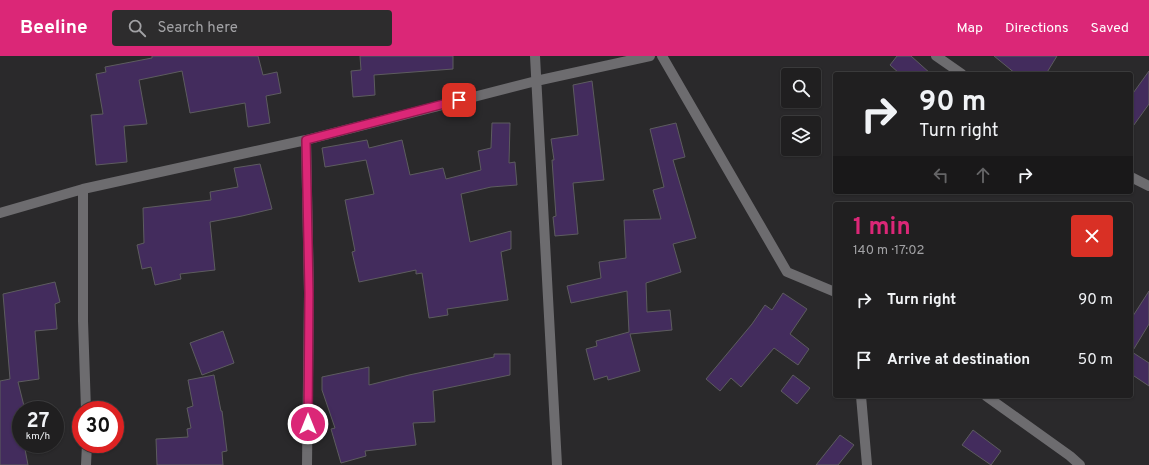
<!DOCTYPE html>
<html lang="en">
<head>
<meta charset="utf-8">
<style>
  body { margin:0; font-family:Overpass,sans-serif; background:#2d2c2d; color:#f1f3f6; height:100vh; display:flex; flex-direction:column; font-size:15px; white-space:nowrap }
  * { box-sizing:border-box; margin:0 }
  p { font-size:13px; color:#a2a2a5 }
  .icon { flex:none; width:22px; height:22px; fill:none; stroke:currentColor; stroke-width:2; stroke-linecap:round; stroke-linejoin:round }
  .map { position:relative; flex:1; overflow:hidden }
  .drawer { position:absolute; left:833px; top:146px; width:300px; height:196px; display:flex; flex-direction:column; background:#201f20; border-radius:4px; box-shadow:0 1px 3px #0004,0 0 0 1px #3d3d3e }
  .drawer>* { flex:none }
  .hud { position:absolute; left:833px; top:16px; width:300px; height:122px; border-radius:4px; box-shadow:0 1px 3px #0004,0 0 0 1px #3d3d3e; background:#201f20; color:#f1f3f6; overflow:hidden }
  .fabs { position:absolute; left:781px; top:12px; display:grid; gap:8px }
  .fabs a { display:grid; place-items:center; width:40px; height:40px; border-radius:4px; background:#201f20; box-shadow:0 1px 3px #0004,0 0 0 1px #3d3d3e; font-size:20px }
  .speed { position:absolute; left:12px; top:345px; display:flex; gap:8px; font-size:20px; font-weight:700; text-align:center }
  .speed>* { display:grid; place-content:center; width:52px; height:52px; border-radius:50%; background:#201f20; box-shadow:0 1px 3px #0004,0 0 0 1px #3d3d3e; line-height:1 }
  .speed small { font-size:10px; font-weight:400 }
  .speed .limit { border:6px solid #d22; background:#fff; color:#111 }
  .pin { position:absolute; display:grid; place-items:center; width:34px; height:34px; color:#fff; margin:-17px; border-radius:8px; box-shadow:0 2px 6px #0006 }
  .me { position:absolute; width:44px; margin:-22px; rotate:0deg; stroke-linejoin:round; filter:drop-shadow(0 0 3px #0008) }
  .turn { display:flex; align-items:center; gap:14px; height:84px; padding:0 20px; font-size:18px }
  .turn .icon { width:52px; height:52px; stroke-width:2.5 }
  .turn b { display:block; font-size:28px; line-height:34px }
  .lanes { display:flex; align-items:center; height:38px; padding:0 20px; background:#0003; justify-content:center; gap:20px; direction:ltr }
  .lanes .off { opacity:.35 }
  .round { display:grid; place-items:center; flex:none; width:42px; height:42px; border-radius:4px; background:#2d2c2d }
  .head { display:flex; align-items:center; justify-content:space-between; height:68px; padding:0 20px }
  h1 { font-size:24px; font-weight:700; line-height:30px; color:#db2777 }
  ul { padding:0; list-style:none }
  li { display:flex; align-items:center; gap:12px; height:60px; padding:0 20px }
  li div { flex:1 }
  li b { display:block; font-size:15px }
  li em { font-style:normal }
  header { display:flex; align-items:center; gap:24px; box-sizing:border-box; height:56px; padding:0 20px; background:#db2777; color:#fff }
  header strong { font-size:19px }
  nav { display:flex; gap:22px; margin-inline-start:auto; font-size:14px }
  .search { width:280px; height:36px; background:#2d2c2d; display:flex; align-items:center; gap:10px; box-sizing:border-box; padding:0 14px; border-radius:4px; color:#a2a2a5; font-size:15px }
  .map>svg:first-child { display:block }
</style>
</head>
<body>
<header>
<strong>Beeline</strong>
<div class="search"><svg class="icon" aria-label="search" viewBox="0 0 24 24"><circle cx="10" cy="10" r="6"/><path d="M15 15l6 6"/></svg>Search here</div>
<nav><a>Map</a><a>Directions</a><a>Saved</a></nav>
</header>
<div class="map">
<svg width="1149" height="409" viewBox="0 0 1149 409">
  <rect width="100%" height="100%" fill="#2a292b"/>
  <path fill="#432c5d" stroke="#5d5c5f" d="M152,0H258L263,19L277,16L281,37L266,40L270,67L248,71L245,47L190,57L182,15L139,24L147,68L124,70L127,106L96,109L91,59L103,58L96,18L106,16L105,11L152,2Z
    M360,0H453V13L374,19L375,39L353,41L351,15L361,14Z
    M897,0H911L931,18H900L890,9Z
    M994,0H1057L1046,18H1016Z
    M1149,15V48L1131,73V40Z
    M592,25L604,124L573,127L578,178L555,180L553,161L556,160L552,104H554L551,83L578,79L573,29Z
    M492,67H510L509,107L515,106L517,129L491,131L461,138L470,186L511,175V193L501,196L508,244L447,253L448,259L429,262L422,217L416,218V214L359,226L352,196L355,195L345,144L374,138L366,104L325,111L322,92L367,84L369,92L402,84L410,119L443,112L446,123L481,114L478,95L491,92Z
    M676,67L685,101L673,104L696,182L673,188L681,216L646,227L647,256L670,254L672,274L630,278L640,315L608,324L607,320L594,324L586,293L597,290L596,285L629,276L627,235L571,247L567,230L601,222L599,206L626,202L624,164L661,163L653,134L664,131L650,73Z
    M260,108L272,153L242,160L210,166L215,214L180,218L181,223L155,229L151,211L142,213L137,189L144,187L143,152L211,144L210,136L238,131L234,112Z
    M55,226L60,246L55,248L57,273L35,275L39,323L18,326L25,354H21V388H24L28,409H0V325L10,323L3,238Z
    M1149,235V268L1132,296L1149,307V330L1131,318V263Z
    M783,237L807,253L790,278L809,293L798,309L774,292L741,331L731,322L720,335L706,323L752,268L765,249L772,254Z
    M223,275L234,307L202,319L190,287Z
    M494,298H510V319L433,335L435,366L413,367L416,389L365,395L366,400L341,407L331,373L335,372L322,334V321L369,311V329L409,319L494,301Z
    M214,319L221,355H222L227,395L222,396L223,409H157L156,383L188,381L187,373L191,372L187,352L193,350L188,324Z
    M793,319L810,332L797,348L781,335Z
    M973,374L1001,395L991,409L962,389Z
    M840,379L854,389L838,409H816Z"/>
  <g fill="none" stroke-linecap="round" stroke-linejoin="round">
    <path stroke="#6d6c6f" stroke-width="10" d="M535,0L557,409
      M662,0L787,216L835,236
      M936,0L962,18
      M306,84L309,237L307,409
      M1131,121L1149,130
      M83,133V265L86,354
      M0,157L83,133L306,84L536,25L650,0
      M861,340L867,409
      M986,340L1070,400L1080,409
      M86,409L87,388"/>
  </g>
  <g fill="none" stroke-linecap="round" stroke-linejoin="round">
    <g stroke="#8e194d" stroke-width="10">
      <path id="route" d="M308,368L309,237L306,84L459,44"/>
    </g>
    <use href="#route" stroke="#db2777" stroke-width="7"/>
  </g>
</svg>
<div class="fabs">
<a><svg class="icon" aria-label="search" viewBox="0 0 24 24"><circle cx="10" cy="10" r="6"/><path d="M15 15l6 6"/></svg></a>
<a><svg class="icon" aria-label="layers" viewBox="0 0 24 24"><path d="M12 4l9 5-9 5-9-5zM3 14l9 5 9-5"/></svg></a>
</div>
<div class="speed"><div>27<small>km/h</small></div><div class="limit">30</div></div>
<div class="pin" style="left:459px;top:44px;background:#d93025"><svg class="icon" aria-label="arrive" viewBox="0 0 24 24"><path d="M6 21V4h12l-3 4 3 4H6"/></svg></div>
<svg class="me" style="left:308px;top:368px" viewBox="-20 -20 40 40"><circle r="17" fill="#db2777" stroke="#fff" stroke-width="3"/><path d="M0-11L8 9 0 5-8 9z" fill="#fff"/></svg>
<div class="hud">
<div class="turn"><svg class="icon" aria-label="right" viewBox="0 0 24 24"><path d="M7 20v-9h11M14 6l5 5-5 5"/></svg><div><b>90 m</b>Turn right</div></div>
<div class="lanes"><svg class="icon off" aria-label="left" viewBox="0 0 24 24"><path d="M17 20v-9H6M10 6l-5 5 5 5"/></svg><svg class="icon off" aria-label="ahead" viewBox="0 0 24 24"><path d="M12 20V5M6 11l6-6 6 6"/></svg><svg class="icon" aria-label="right" viewBox="0 0 24 24"><path d="M7 20v-9h11M14 6l5 5-5 5"/></svg></div>
</div>
<section class="drawer">
<div class="head"><div><h1>1 min</h1><p>140 m · 17:02</p></div><a class="round" style="background:#d93025;color:#fff"><svg class="icon" aria-label="close" viewBox="0 0 24 24"><path d="M6 6l12 12M18 6L6 18"/></svg></a></div>
<ul>
<li><svg class="icon" aria-label="right" viewBox="0 0 24 24"><path d="M7 20v-9h11M14 6l5 5-5 5"/></svg><div><b>Turn right</b></div><em>90 m</em></li>
<li><svg class="icon" aria-label="arrive" viewBox="0 0 24 24"><path d="M6 21V4h12l-3 4 3 4H6"/></svg><div><b>Arrive at destination</b></div><em>50 m</em></li>
</ul>
</section>
</div>
</body>
</html>
